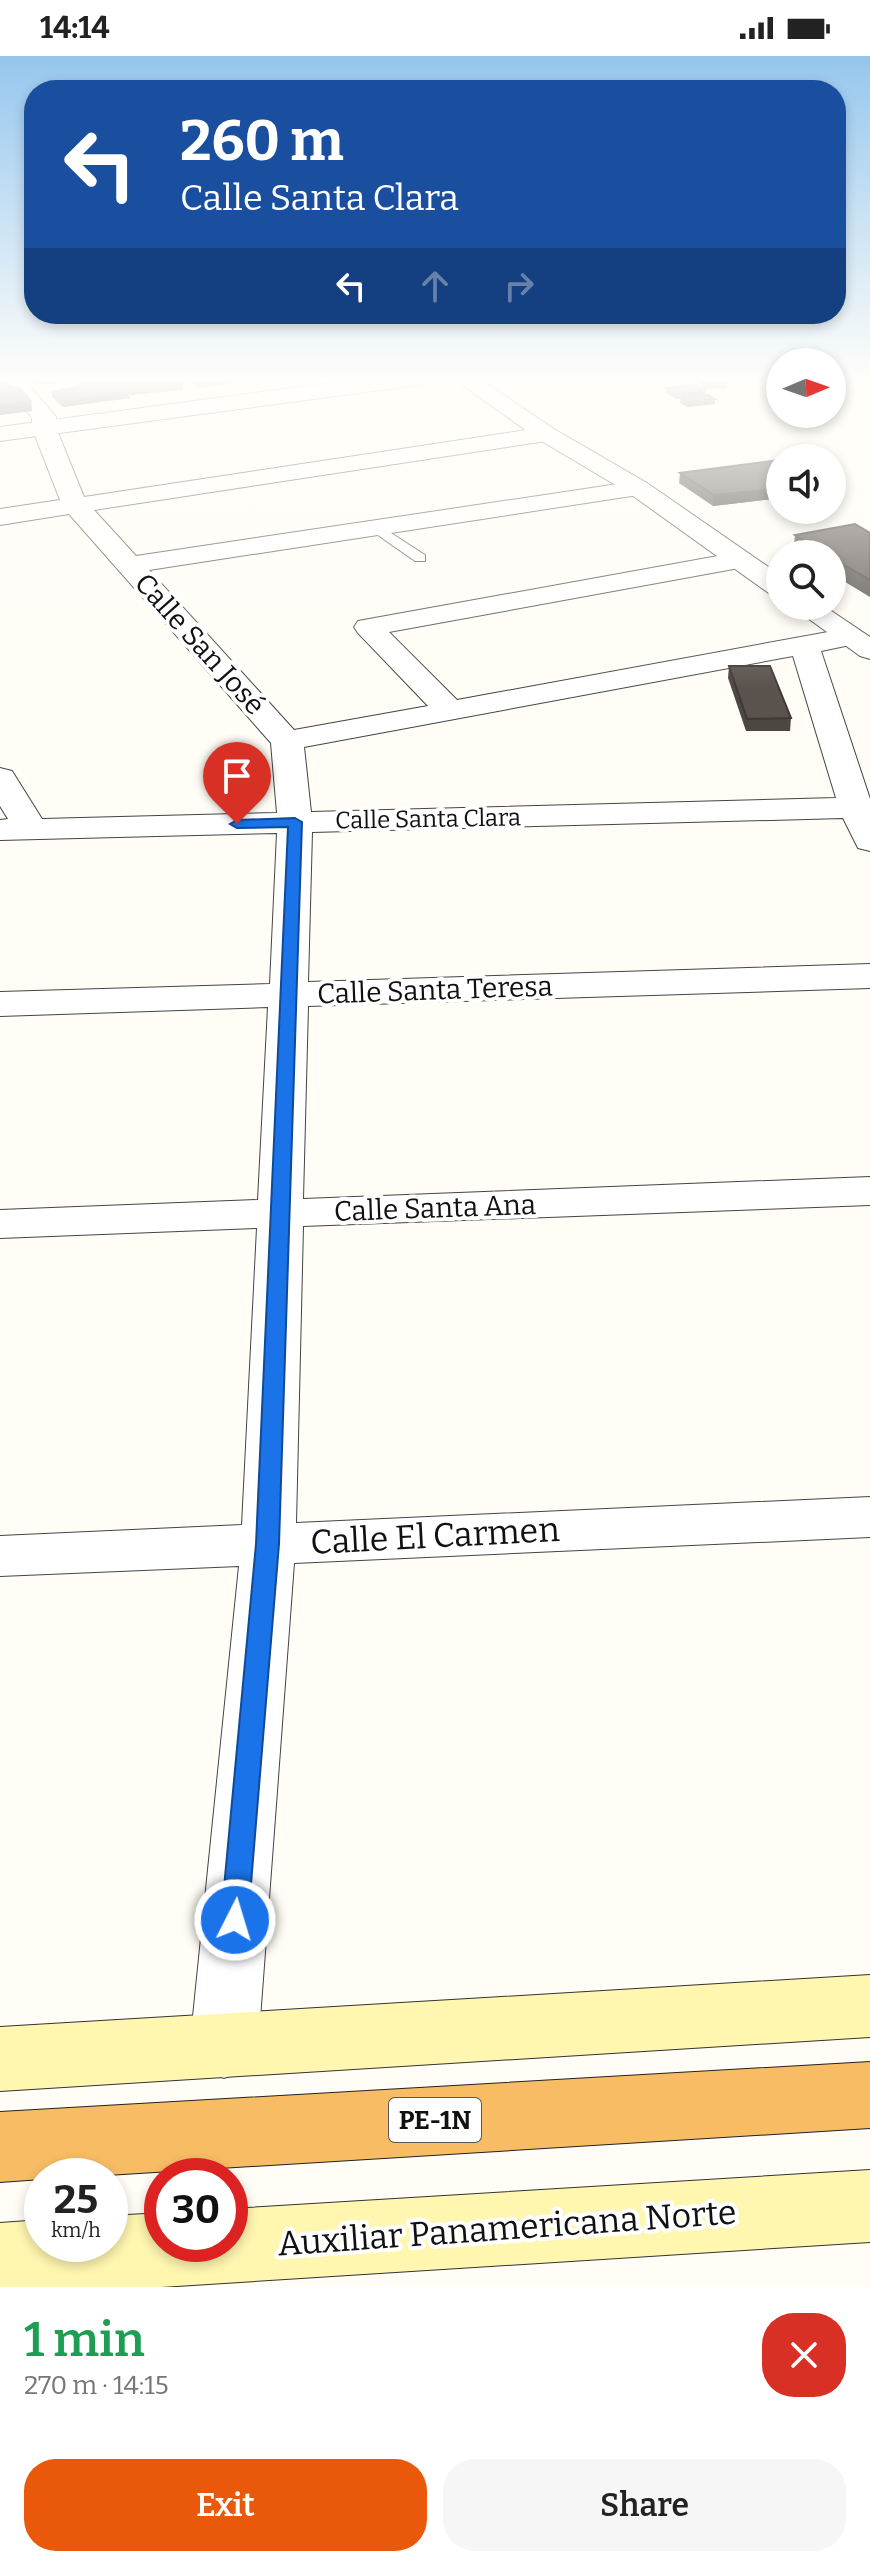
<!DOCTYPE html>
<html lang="en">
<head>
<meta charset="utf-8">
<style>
  body { margin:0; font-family:Bitter,serif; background:#f6f6f6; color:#222; height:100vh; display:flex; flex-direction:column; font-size:30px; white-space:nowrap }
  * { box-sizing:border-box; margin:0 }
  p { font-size:26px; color:#767676 }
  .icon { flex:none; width:44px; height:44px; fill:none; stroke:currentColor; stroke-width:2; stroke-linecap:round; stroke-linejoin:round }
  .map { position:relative; height:2231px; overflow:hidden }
  .details { display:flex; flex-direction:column; background:#fff; flex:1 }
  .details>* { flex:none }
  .banner { position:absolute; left:24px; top:24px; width:822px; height:244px; border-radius:32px; box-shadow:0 4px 12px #0003; background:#1a4fa0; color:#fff; overflow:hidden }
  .needle { width:52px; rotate:88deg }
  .tools { position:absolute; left:766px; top:292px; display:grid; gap:16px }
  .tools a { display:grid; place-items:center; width:80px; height:80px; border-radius:50%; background:#fff; box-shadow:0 4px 12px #0003; font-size:40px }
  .speed { position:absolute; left:24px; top:2102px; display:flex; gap:16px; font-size:40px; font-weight:700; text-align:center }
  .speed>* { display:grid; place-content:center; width:104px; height:104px; border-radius:50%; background:#fff; box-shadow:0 4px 12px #0003; line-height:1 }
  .speed small { font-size:20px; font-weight:400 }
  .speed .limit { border:12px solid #d22; background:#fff; color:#111 }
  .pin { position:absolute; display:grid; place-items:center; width:68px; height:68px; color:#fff; margin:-82px -34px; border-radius:50% 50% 50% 0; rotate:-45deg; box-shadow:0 0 8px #0007 }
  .pin .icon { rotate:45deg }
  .me { position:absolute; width:88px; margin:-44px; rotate:5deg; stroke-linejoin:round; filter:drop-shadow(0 0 6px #0008) }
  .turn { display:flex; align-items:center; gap:28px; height:168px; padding:0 24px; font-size:36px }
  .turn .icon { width:104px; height:104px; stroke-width:2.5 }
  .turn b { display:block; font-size:56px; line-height:68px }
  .lanes { display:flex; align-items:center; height:76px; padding:0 24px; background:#0003; justify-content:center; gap:40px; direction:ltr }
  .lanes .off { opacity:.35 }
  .round { display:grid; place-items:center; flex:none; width:84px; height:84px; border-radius:32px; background:#f6f6f6 }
  .head { display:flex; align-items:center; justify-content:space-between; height:136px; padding:0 24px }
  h1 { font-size:48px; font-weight:600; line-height:60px; color:#1e9e55 }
  .button { display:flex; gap:16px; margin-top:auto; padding:16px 24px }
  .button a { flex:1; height:92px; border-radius:32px; background:#ea580c; color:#fff; font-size:32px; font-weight:600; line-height:92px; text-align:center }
  .button a+a { background:#f6f6f6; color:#222 }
  .status { display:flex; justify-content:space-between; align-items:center; height:56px; padding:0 40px; background:#fff; direction:ltr }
  .status svg { height:22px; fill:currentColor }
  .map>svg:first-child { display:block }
</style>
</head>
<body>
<div class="status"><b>14:14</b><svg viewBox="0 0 49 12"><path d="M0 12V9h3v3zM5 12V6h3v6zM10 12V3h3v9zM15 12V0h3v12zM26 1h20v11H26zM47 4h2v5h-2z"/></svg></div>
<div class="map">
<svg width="870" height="2231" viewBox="0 0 870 2231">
  <rect width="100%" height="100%" fill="#fffdf5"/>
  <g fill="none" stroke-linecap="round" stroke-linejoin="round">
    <g stroke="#444" stroke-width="2">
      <path id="service" d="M377,468L425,499V505H415L372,475V469Z"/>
    </g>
    <g stroke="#444" stroke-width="2">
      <path id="minor" d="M0,321H22L56,361V372L84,441L546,371L554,373L558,378L554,383L546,385L94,454L136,500L638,425L647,427L650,432L647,437L638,439L149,514L294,674L428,650L358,577L354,571L358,565L740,496L750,498L753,504L750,510L389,576L457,644L850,572L860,575L865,581L860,587L821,595L870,743V795L858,792L843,762L312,776L308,926L870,908V932L308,950L303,1143L870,1121V1149L303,1170L296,1467L870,1441V1481L294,1507L258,1990L248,2013L224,2022L200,2013L190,1990L239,1510L0,1520V1480L242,1469L257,1172L0,1182V1154L258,1144L268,951L0,960V936L270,928L277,777L0,784V764L8,763L0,750V712L12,715L42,763L277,757L271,687L69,458L0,469V453L60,444L32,372V362ZM793,600L836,742L311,756L304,691Z"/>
    </g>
    <g stroke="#444" stroke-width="2">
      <path id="tertiary" d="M374,321H437L426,328L0,385V371Z
        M451,321H477L554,373L647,427L780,519V540L770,538L629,437L538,383Z
        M791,550H824L870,581V603L860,600Z"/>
    </g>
    <g stroke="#333" stroke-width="2">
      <path id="secondary" d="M870,1919V1981L0,2035V1971Z
        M870,2114V2186L161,2231H0V2167L42,2164V2188H110V2160L162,2157V2188H230V2153Z"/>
    </g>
    <g stroke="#222" stroke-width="2">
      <path id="trunk" d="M870,2006V2072L91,2120H42V2123L0,2126V2056Z"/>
    </g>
    <use href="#service" fill="#fff" fill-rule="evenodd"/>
    <use href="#minor" fill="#fff" fill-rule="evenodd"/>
    <use href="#tertiary" fill="#fff" fill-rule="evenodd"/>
    <use href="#secondary" fill="#fff6b0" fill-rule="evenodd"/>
    <use href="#trunk" fill="#f7bc64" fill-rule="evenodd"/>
  </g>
  <path fill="#4d4742" d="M0,321L7,325L8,329L31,345L32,355L0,359Z
    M31,321H56L57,328H35Z
    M75,321H254L224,328L199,332L191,326L182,327L183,334L129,339L130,342L63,351L52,341V336L80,330L75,325Z
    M686,321H724L727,327V332L704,333L701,328V325L692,326Z
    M666,332L705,339L715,348L687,351L680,347L681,342L676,343L666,337Z
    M780,404V442L713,450L679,427L680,417Z
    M870,477V541L832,518V498H798L793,495L795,479Z
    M729,610L791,662L790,675H746L728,622Z"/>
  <path fill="#3f3936" d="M175,321H191V326L182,327L183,334L129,339L130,342L63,351L62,346L126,338L125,329Z
    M207,321H255L224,328L199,332L198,322Z
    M693,321H724V323H701V325L692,326Z
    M115,325V330L85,334V329Z
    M705,334V339L676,343V338Z
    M715,343V348L687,351L688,346Z
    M31,345L32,355L0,359V349Z
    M780,432V442L713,450L714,439Z"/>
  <path fill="#5a524d" stroke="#3f3936" stroke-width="2" d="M0,321H5L7,325L0,326Z
    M33,321H56L57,323H34Z
    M76,321H110L115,325L85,329Z
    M116,321H178L182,325L125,329Z
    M724,322L727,327L705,328L701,323Z
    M119,328L129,337L62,346L52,336L81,330L85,333Z
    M695,328L705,334L676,338L666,332Z
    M10,329L13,331L0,333V330Z
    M18,330L31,345L0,349V333Z
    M708,339L715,343L688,346L681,342Z
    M780,404V432L766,434L714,439L680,417Z
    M855,468L870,477V524L832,502V498H826L795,479Z
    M729,610H770L791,662L747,663Z"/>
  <linearGradient id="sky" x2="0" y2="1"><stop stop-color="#95c6ee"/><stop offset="0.51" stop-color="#fffefa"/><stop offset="1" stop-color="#fffefa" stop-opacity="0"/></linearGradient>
  <rect width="870" height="634" fill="url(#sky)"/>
  <path fill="#1a73e8" stroke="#114b97" stroke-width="2" d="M295,762L302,766L279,1488L248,1864L244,1873L235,1876L225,1873L221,1864L256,1488L288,771L237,772L230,768L237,764Z"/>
  <g text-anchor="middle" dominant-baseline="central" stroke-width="8" stroke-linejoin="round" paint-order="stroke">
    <g font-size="24" fill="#111" stroke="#fff">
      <text transform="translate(428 763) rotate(-1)">Calle Santa Clara</text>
    </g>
    <rect fill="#fff" stroke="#585858" stroke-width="2" x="389" y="2042" width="92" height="44" rx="6"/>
    <g font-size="26" font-weight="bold" fill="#111">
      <text x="435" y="2064">PE-1N</text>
    </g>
    <g font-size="28" fill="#111" stroke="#fff">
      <text transform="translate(200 588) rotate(48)">Calle San José</text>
      <text transform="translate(435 934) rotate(-2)">Calle Santa Teresa</text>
      <text transform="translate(435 1152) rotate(-2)">Calle Santa Ana</text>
    </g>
    <g font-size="34" fill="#111" stroke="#fff">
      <text transform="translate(435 1480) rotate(-3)">Calle El Carmen</text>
      <text transform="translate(507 2172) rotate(-4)">Auxiliar Panamericana Norte</text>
    </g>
  </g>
</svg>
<div class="tools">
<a><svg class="needle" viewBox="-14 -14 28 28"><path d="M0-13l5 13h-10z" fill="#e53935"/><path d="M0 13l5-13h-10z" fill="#767676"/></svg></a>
<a><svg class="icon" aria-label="sound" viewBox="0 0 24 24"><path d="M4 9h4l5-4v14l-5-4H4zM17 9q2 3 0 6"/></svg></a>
<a><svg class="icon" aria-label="search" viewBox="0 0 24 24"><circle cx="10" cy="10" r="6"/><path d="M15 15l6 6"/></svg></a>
</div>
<div class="speed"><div>25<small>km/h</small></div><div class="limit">30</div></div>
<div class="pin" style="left:237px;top:768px;background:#d93025"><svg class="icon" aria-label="arrive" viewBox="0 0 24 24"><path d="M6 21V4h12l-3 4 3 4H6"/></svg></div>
<svg class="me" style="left:235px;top:1864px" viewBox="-20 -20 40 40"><circle r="17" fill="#1a73e8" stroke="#fff" stroke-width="3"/><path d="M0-11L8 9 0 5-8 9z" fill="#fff"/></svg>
<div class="banner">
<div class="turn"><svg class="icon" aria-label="left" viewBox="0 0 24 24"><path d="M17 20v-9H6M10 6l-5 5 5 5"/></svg><div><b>260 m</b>Calle Santa Clara</div></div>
<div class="lanes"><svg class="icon" aria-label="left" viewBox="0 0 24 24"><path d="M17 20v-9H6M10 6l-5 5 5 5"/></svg><svg class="icon off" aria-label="ahead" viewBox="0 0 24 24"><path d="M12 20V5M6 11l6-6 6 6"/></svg><svg class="icon off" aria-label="right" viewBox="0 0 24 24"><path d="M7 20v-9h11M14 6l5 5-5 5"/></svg></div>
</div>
</div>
<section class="details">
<div class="head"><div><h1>1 min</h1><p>270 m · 14:15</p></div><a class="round" style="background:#d93025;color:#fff"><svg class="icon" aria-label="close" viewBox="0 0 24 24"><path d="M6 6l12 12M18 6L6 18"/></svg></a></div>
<div class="button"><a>Exit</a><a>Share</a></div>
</section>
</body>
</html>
